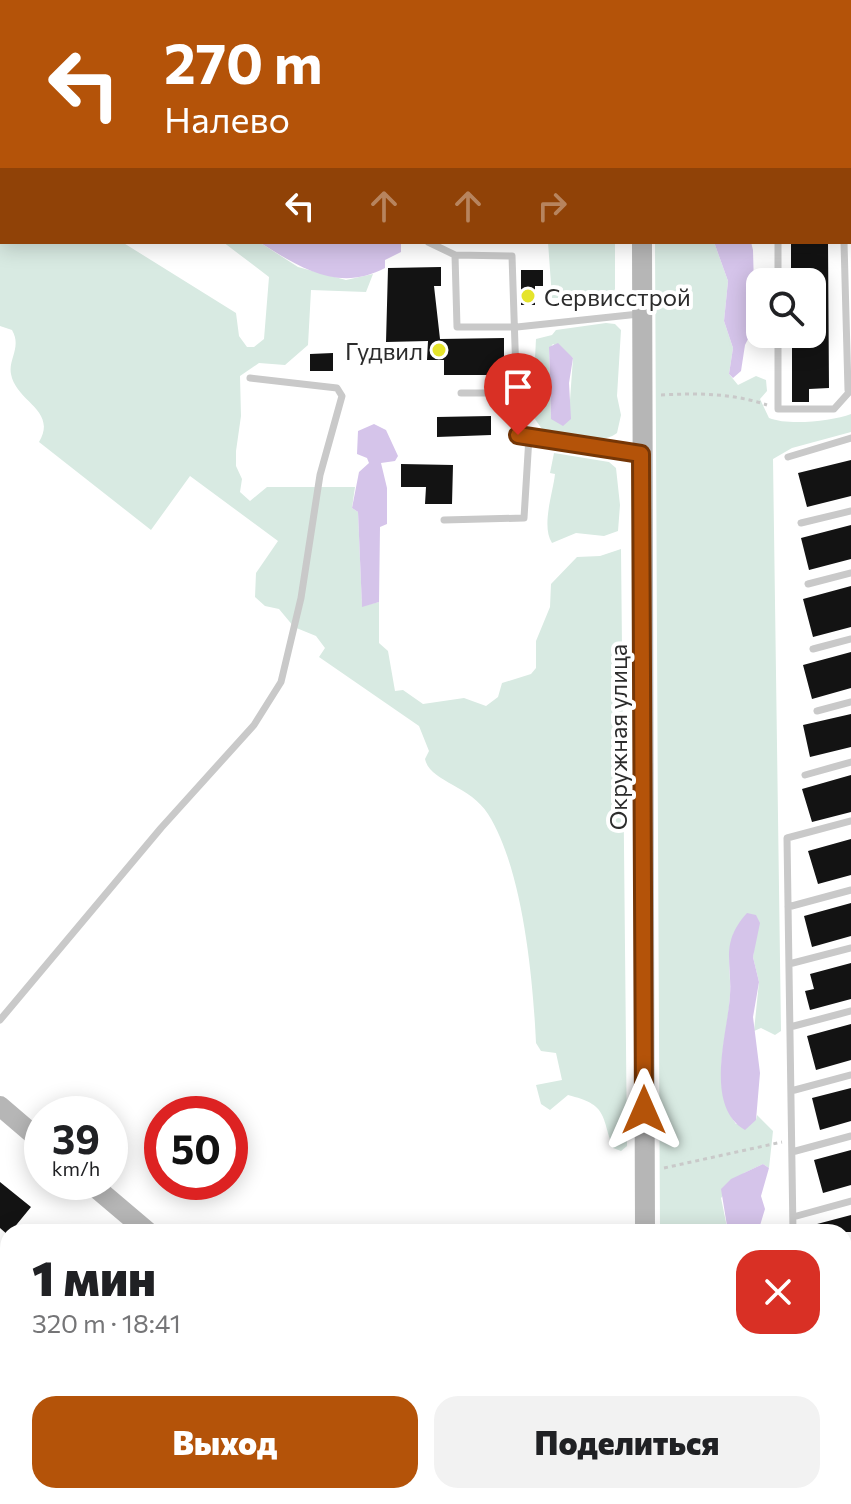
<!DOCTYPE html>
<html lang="ru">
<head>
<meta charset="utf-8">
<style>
  body { margin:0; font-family:Commissioner,sans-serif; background:#f2f2f2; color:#202124; height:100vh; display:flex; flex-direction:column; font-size:30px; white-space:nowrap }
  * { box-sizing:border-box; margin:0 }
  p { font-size:26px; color:#757577 }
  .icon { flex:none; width:44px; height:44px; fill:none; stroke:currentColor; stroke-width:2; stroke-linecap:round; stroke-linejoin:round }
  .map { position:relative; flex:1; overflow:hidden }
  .panel { position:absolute; left:0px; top:1224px; width:852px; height:280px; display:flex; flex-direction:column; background:#fff; border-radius:24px 24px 0 0; box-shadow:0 4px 20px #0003 }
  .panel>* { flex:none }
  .banner { position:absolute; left:0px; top:0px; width:852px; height:244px; box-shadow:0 4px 20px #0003; background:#b45309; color:#fff; overflow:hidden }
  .controls { position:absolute; left:746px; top:268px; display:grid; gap:16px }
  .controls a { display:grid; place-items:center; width:80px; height:80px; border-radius:16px; background:#fff; box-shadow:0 4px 20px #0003; font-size:40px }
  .speed { position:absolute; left:24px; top:1096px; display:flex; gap:16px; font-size:40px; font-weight:700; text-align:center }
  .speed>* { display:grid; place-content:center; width:104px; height:104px; border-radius:50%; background:#fff; box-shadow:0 4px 20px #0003; line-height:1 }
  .speed small { font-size:20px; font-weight:400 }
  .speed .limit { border:12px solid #d22; background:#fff; color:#111 }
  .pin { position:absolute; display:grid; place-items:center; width:68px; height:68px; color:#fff; margin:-82px -34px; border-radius:50% 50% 50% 0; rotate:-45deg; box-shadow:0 0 8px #0007 }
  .pin .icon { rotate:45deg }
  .me { position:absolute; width:88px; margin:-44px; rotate:0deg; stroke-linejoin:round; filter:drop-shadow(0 0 6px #0008) }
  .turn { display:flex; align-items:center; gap:28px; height:168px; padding:0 32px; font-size:36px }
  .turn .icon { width:104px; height:104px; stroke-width:2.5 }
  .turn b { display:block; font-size:56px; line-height:68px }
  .lanes { display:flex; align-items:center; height:76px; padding:0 32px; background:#0003; justify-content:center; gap:40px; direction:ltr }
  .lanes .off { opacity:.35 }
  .round { display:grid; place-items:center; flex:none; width:84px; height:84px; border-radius:24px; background:#f2f2f2 }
  .head { display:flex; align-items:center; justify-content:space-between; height:136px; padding:0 32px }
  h1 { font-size:48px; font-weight:800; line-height:60px }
  .button { display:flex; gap:16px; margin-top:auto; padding:16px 32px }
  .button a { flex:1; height:92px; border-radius:24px; background:#b45309; color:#fff; font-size:32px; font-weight:800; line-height:92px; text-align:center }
  .button a+a { background:#f2f2f2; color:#202124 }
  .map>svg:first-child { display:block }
</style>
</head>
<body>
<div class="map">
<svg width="851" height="1504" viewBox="0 0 851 1504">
  <rect width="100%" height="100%" fill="#fff"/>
  <path fill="#d8eae2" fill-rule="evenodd" d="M0,85L2,242H122L236,313L239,336L247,347H254L264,339L269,277L223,242H259L298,267L346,280L373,274L366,292L311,290L308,345L285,365L259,363L240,376L241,416L236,451V466L242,479L240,492L250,501L267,487H355L352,508L358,512L362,606L379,602V643L388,651L395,691L403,690L423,704L464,698L486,706L498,697L502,683L531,674L536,668V641L550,607L551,584L577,557L600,556L621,549L627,1146L621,1151L613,1148C601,1115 608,1105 568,1095L550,1110L541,1104L536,1085L562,1080L556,1053L541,1051L536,1043C533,979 523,869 488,814C470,785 430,782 425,759L429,751L419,726L319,657L325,648L316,636L294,627L279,609L265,606L255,597L256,573L278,541L190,476L151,530L39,442C58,410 16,402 11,374C8,359 22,347 12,330L0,326Z
    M548,242H615V289L607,305L564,308L563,298H552Z
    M655,242H714L728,281L724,321L733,348L729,374L738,385L756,376L766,380L767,391L760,399L769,418C789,426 832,421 851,414V432L792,448L773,459L781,1031L775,1035L761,1028L754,1031L759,982L753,957L755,942L734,933C726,958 731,971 730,995C728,1038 708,1085 736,1124L756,1120L757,1115L773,1131L769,1168L763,1164L744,1173L721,1198L728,1232H660Z
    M606,323L615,324L621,330L617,396L621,415L617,433C601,446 560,436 542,429L532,415L536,339L552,335L556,330ZM553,344L573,358L569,414L551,419L549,349Z
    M554,453L609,462L616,468L620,505L618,531L604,536L576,533L552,543C541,526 553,493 555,474L550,473Z
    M661,1496H786L785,1504H661Z"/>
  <path fill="#d5c4ea" d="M119,0H530L531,2H116Z
    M259,242H401V252L385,260V268C338,293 299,267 259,242Z
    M714,242H751L753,250L755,325L745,345L741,371L733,378L729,374L733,348L724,321L728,281Z
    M558,343L573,358L569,383L571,419L563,426L551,419L549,347Z
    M374,424L386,430L398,456L395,461L381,463L387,488V524L380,527L379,602L362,607L358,512L352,508L359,472L369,463L367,458L357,454L358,431Z
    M747,913L756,915L760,923L753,957L759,982L753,1017L760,1073L756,1120L745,1130C703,1105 728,1032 730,995C732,961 720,943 747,913Z
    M763,1164L769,1168L761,1196L765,1209L758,1232H728L721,1189L731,1179Z
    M0,1317H8V1496H179L187,1504H0Z"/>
  <path fill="#131313" d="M791,242H828L829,388L809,389V402H792V334H812V282H791Z
    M441,267V286H434L440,339L504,338V375H444V360H427L428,341L386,342L388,268Z
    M521,270H543V286H535V305H521Z
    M333,353V371H310V354Z
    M491,416V435L437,437V417Z
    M851,460V496L807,507L798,473Z
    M401,464L453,465L452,504H425L426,487H401Z
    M851,525V559L809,570L801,538Z
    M851,586V627L813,637L803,599Z
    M851,652V688L812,699L803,665Z
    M851,714V747L810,757L803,725Z
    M851,775V812L812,822L802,789Z
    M851,839V875L818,884L808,851Z
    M851,903V936L812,947L804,916Z
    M851,963V999L810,1010L805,991L814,989L810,974Z
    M851,1024V1060L816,1070L807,1036Z
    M851,1088V1121L820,1130L812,1098Z
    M851,1150V1185L823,1193L814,1160Z
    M0,1182L31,1207L8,1235L0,1228Z
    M851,1215V1232H803L802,1228Z"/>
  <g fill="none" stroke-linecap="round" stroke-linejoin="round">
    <path stroke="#c9c9c9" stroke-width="3" stroke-dasharray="4 4" stroke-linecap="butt" d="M661,395C698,393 732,393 767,405
      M664,1168L782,1142"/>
    <path stroke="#c9c9c9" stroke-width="7" d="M774,0L775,2
      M840,0V2
      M428,242L455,255L512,256L518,435L640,454
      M778,242V282
      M844,242L848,390
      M455,255L457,327H517L639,314
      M778,334V409H834L851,390
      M461,393H517
      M788,457L851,438
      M444,520L524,518L529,437
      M801,523L851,511
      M808,584L851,573
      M813,649L851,639
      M817,711L851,702
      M805,775L851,762
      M788,907L851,890
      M789,964L851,948
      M0,1020L161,828L254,725L281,682L301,598L320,475L342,396L337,388L250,378
      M790,1027L851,1011
      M791,1091L851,1075
      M792,1152L851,1136
      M793,1217L851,1201
      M793,1232L787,838L851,821
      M844,1261L851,1260
      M844,1323L851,1321
      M844,1387L851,1385
      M844,1454L851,1452
      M798,1496V1504"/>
    <path stroke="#b6b6b6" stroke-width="20" d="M644,2V0
      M642,242L645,1232
      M0,1106L42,1142
      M89,1182L148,1232
      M476,1496L487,1504
      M646,1496V1504"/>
  </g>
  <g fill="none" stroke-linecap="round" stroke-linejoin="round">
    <g stroke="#753606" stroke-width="20">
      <path id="route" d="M518,435L641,454L644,1110"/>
    </g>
    <use href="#route" stroke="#b45309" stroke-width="14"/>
  </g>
  <g fill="#e5e42b" stroke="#fff" stroke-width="3">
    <circle cx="528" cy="296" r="8"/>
    <circle cx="439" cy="350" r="8"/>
  </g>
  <g text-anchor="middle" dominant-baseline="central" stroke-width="8" stroke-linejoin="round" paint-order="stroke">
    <g font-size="24" fill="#2c2c2c" stroke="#fff" text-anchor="start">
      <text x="544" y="296">Сервисстрой</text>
      <text x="423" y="350" text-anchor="end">Гудвил</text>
    </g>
    <g font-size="24" fill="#2c2c2c" stroke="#fff">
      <text transform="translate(617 737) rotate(-90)">Окружная улица</text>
    </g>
  </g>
</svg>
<div class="controls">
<a><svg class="icon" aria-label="search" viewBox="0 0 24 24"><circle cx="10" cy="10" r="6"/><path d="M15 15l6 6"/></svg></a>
</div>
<div class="speed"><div>39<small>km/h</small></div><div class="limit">50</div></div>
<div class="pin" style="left:518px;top:435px;background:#d93025"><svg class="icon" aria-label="arrive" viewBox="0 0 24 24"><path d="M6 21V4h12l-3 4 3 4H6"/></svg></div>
<svg class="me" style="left:644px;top:1110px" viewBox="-20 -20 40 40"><path d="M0-17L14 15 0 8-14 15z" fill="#b45309" stroke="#fff" stroke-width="4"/></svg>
<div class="banner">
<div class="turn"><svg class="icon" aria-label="left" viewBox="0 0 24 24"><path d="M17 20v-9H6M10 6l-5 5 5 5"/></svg><div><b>270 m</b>Налево</div></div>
<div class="lanes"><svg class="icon" aria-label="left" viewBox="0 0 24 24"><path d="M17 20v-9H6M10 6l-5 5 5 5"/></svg><svg class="icon off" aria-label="ahead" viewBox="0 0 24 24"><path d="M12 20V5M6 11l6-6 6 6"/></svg><svg class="icon off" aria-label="ahead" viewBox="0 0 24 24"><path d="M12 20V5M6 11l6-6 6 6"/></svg><svg class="icon off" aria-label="right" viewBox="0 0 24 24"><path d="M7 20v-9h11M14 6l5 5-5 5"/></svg></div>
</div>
<section class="panel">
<div class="head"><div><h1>1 мин</h1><p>320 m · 18:41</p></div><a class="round" style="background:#d93025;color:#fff"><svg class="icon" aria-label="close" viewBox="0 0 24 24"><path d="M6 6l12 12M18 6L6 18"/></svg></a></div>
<div class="button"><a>Выход</a><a>Поделиться</a></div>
</section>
</div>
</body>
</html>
